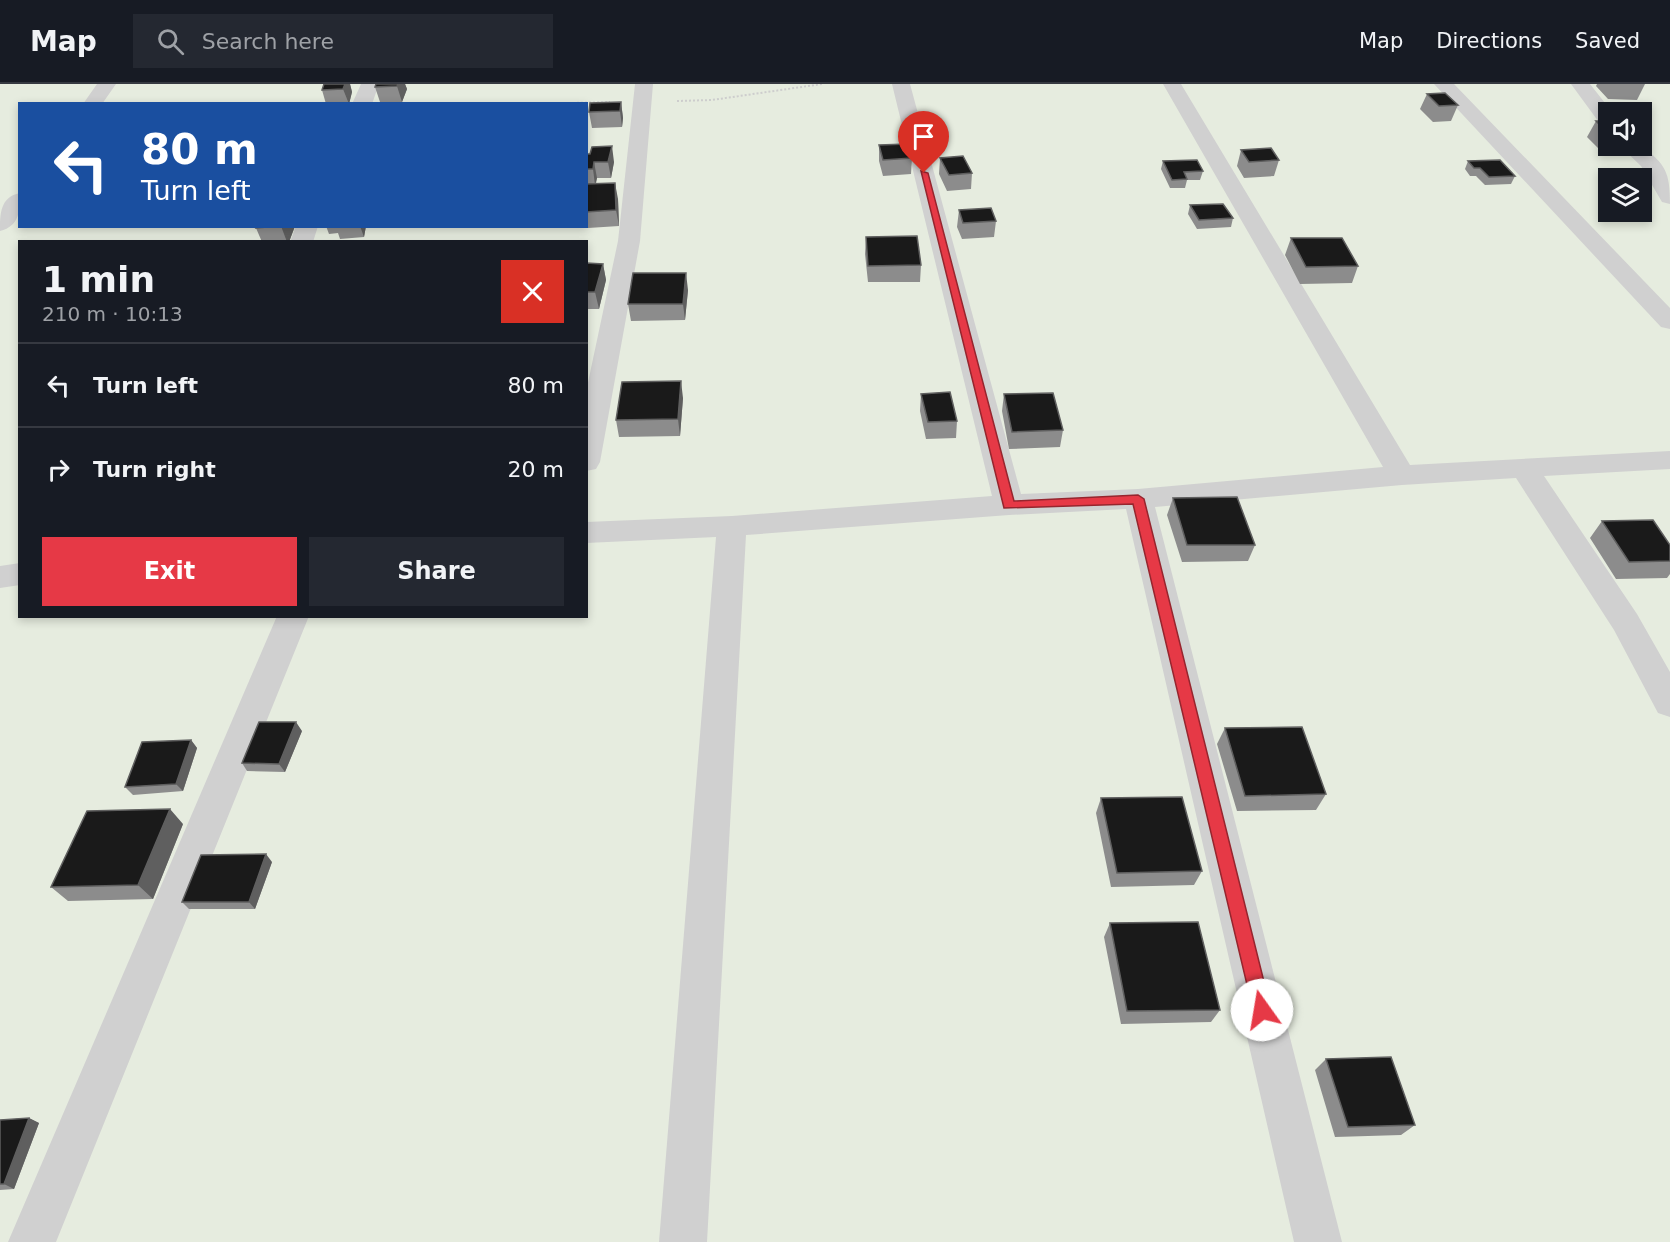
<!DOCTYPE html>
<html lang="en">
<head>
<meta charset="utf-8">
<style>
  body { margin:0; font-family:"DejaVu Sans",sans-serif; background:#242831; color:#f1f3f6; height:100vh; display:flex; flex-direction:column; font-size:22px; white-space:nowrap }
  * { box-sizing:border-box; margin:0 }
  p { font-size:20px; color:#9ea1a6 }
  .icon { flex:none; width:33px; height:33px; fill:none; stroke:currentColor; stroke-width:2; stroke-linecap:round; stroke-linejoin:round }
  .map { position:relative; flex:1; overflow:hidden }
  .details { position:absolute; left:18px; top:156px; width:570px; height:378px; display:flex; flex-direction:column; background:#171b24; border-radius:0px; box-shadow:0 3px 9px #0003 }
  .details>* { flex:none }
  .top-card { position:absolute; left:18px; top:18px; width:570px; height:126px; border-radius:0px; box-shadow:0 3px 9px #0003; background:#1a4fa0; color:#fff; overflow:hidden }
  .tools { position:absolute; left:1598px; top:18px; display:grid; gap:12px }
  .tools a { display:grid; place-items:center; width:54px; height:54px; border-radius:0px; background:#171b24; box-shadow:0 3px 9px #0003; font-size:30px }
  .pin { position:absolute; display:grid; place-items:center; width:51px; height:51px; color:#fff; margin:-62px -26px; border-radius:50% 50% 50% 0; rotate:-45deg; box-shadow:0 0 6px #0007 }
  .pin .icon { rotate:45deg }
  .me { position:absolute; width:66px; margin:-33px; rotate:347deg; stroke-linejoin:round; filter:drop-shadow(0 0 4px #0008) }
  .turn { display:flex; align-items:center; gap:21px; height:126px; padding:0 24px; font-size:27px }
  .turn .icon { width:78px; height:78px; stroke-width:2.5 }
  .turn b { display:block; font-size:42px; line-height:51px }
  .round { display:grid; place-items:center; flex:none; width:63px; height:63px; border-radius:0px; background:#242831 }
  .overview { display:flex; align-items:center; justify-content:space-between; height:102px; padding:0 24px }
  h1 { font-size:36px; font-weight:600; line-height:45px }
  .action { display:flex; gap:12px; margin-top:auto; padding:12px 24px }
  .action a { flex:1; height:69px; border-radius:0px; background:#e63946; color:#fff; font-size:24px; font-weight:600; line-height:69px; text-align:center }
  .action a+a { background:#242831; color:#f1f3f6 }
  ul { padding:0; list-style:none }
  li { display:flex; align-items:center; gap:18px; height:84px; padding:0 24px; border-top:2px solid #363941 }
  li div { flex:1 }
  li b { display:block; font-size:22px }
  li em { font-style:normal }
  header { display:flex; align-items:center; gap:36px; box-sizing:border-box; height:84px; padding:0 30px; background:#171b24; border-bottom:2px solid #363941 }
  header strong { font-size:28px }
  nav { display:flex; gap:33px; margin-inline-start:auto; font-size:21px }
  .search { width:420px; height:54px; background:#242831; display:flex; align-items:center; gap:15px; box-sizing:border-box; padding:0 21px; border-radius:0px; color:#9ea1a6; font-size:22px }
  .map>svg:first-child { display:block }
</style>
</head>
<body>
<header>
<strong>Map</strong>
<div class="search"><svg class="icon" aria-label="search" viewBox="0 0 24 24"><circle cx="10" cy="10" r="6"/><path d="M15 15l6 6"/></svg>Search here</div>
<nav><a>Map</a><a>Directions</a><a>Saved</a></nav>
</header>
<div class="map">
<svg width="1670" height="1158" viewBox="0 0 1670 1158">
  <rect width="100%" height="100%" fill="#fff"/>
  <path fill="#e6ecdf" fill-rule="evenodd" d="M0,0H1670V1158H0ZM20,20H586V142H20ZM1608,28H1641V62H1608ZM1608,94H1641V128H1608ZM20,158H586V532H20Z"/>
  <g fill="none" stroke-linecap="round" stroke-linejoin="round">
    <path stroke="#cdcdcd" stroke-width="2" stroke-dasharray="2 2" stroke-linecap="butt" d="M677,17L712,16L822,0
      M533,20L610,18"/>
    <path fill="#d0d0d0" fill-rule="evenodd" d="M97,0H116L102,20H83Z
      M361,0H379L372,20H352Z
      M635,0H653L640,157L600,378L596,385L586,387V308L618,157Z
      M892,0H910L1021,410L1138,405L1383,383L1163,0H1181L1410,381L1670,367V385L1544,392L1637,530L1670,588V633L1658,629L1614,546L1516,394L1402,401L1155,423L1342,1158H1294L1126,425L1009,431L746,451L707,1158H659L716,453L586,459V438L732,432L992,412Z
      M1434,0H1454L1670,224V245L1661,243Z
      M1571,0H1590L1612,28H1608V43L1601,41Z
      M1641,61C1666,81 1670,88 1670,120L1662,118L1641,82L1620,62Z
      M20,109C20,126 20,142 0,147C0,130 0,113 20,109Z
      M296,142H318L313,158H290Z
      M20,479V501L0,504V482Z
      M277,532H309L56,1158H8Z"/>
  </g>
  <path fill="#8c8c8c" d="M350,0L352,8L349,20H326L322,6Z
    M405,0L407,5L402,18H380L375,3Z
    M1597,0H1645L1637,16L1608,15L1596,2Z
    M1427,10L1458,21L1451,37L1433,38L1420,25Z
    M621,18L623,34L622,43L592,44L589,28Z
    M1596,37H1608V62H1627L1624,68H1602L1587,53Z
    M879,61L912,74L911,90L883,92L879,77Z
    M1241,66L1279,76L1274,92L1244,94L1237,82Z
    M586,70L614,78L611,94H597L596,100L618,115L619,142L588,144L587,136Z
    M940,74L972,89L971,105L947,107L939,90Z
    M1163,77L1203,87L1200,96H1187L1185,104H1170L1161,85Z
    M1468,77L1515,92L1511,100L1485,101L1476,92H1470L1465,85Z
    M1190,121L1233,134L1231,143L1197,145L1188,130Z
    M959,126L996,137L994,153L962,155L957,143Z
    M295,142L289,158H262L256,144Z
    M326,142H366L364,153L340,155L338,149L329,150Z
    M866,153L921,181L920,198H868L865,170Z
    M1291,154L1358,182L1352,199L1300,200L1285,171Z
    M586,179L603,180L606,196L599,225H586Z
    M688,206L685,236L631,237L628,220Z
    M921,310L957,337L956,354L926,355L920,327Z
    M1004,310L1063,346L1060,363L1009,365L1002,327Z
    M683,314L680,352L619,353L616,336Z
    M1173,414L1255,461L1248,477L1182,478L1167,431Z
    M1602,437L1670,461V490L1667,494L1616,495L1590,454Z
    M1225,644L1326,710L1316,726L1237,727L1217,660Z
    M302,647L285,688L247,687L242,679Z
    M191,656L197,664L183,707L133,711L125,703Z
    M1101,714L1202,787L1194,801L1111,803L1096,729Z
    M183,740L153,815L68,817L51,803Z
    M272,778L255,825H189L182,818Z
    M1110,839L1220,926L1211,938L1121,940L1104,853Z
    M1326,975L1415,1041L1401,1051L1335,1053L1315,986Z
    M29,1034L39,1039L14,1105L0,1106V1036Z"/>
  <path fill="#5f5f5f" d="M345,0H350L352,8L349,20L343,5Z
    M398,0H405L407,5L402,18L397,2Z
    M621,18L623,34L622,43L620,27Z
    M612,62L614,78L611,94L608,78Z
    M594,78L597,94L595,101L593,85Z
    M615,99L618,115L619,142L616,126Z
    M281,142H295L289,158H287Z
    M360,142H366L364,153Z
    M603,180L606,196L599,225L595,208Z
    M686,189L688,206L685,236L683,220Z
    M681,297L683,314L680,352L678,335Z
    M296,638L302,647L285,688L279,680Z
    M191,656L197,664L183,707L176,700Z
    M170,725L183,740L153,815L138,801Z
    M266,770L272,778L255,825L249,818Z
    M29,1034L39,1039L14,1105L4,1100Z"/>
  <path fill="#1a1a1a" stroke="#5f5f5f" stroke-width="1.5" d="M324,0H345L343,5L322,6Z
    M376,0H398L397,2L375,3Z
    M1445,9L1458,21L1439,22L1427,10Z
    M621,18L620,27L589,28L590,19Z
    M1596,37H1608V49Z
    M908,60L912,74L883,76L879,61Z
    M612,62L608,78H594L593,85H586V70H590L592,63Z
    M1271,64L1279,76L1249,78L1241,66Z
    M963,72L972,89L949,91L940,74Z
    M1197,76L1203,87L1184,88L1187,95L1172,96L1163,77Z
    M1500,76L1515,92L1489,93L1480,84H1474L1468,77Z
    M615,99L616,126L586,128V100Z
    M1223,120L1233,134L1199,136L1190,121Z
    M991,124L996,137L963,139L959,126Z
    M257,142H281L256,144Z
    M917,152L921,181L868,182L866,153Z
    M1291,154H1342L1358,182L1306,183Z
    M586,179L603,180L595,208H586Z
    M633,189H686L683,220H628Z
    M681,297L678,335L616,336L622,298Z
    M950,308L957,337L928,338L921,310Z
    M1053,309L1063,346L1012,348L1004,310Z
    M1237,413L1255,461H1187L1173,414Z
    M1653,436L1670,461V477L1629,478L1602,437Z
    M259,638H296L279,680L242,679Z
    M1302,643L1326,710L1245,712L1225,644Z
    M191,656L176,700L125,703L142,658Z
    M1182,713L1202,787L1117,789L1101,714Z
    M170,725L138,801L51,803L87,727Z
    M266,770L249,818H182L201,771Z
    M1198,838L1220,926L1127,927L1110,839Z
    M1391,973L1415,1041L1348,1043L1326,975Z
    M29,1034L4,1100H0V1036Z"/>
  <path fill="#e63946" stroke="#96252e" stroke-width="1.5" d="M921,87L928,89L1014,417L1138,411L1144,415L1271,926L1268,932L1262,934L1256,932L1253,926L1133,420L1004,424Z"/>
</svg>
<div class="tools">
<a><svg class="icon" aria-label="sound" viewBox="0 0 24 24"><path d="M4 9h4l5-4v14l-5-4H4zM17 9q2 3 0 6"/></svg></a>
<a><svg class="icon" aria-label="layers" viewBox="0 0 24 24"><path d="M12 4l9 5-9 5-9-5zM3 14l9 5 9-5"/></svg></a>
</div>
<div class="pin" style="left:924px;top:89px;background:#d93025"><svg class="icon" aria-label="arrive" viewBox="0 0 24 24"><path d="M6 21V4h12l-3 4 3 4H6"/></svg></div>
<svg class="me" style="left:1262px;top:926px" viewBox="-20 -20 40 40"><circle r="19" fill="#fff"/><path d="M0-13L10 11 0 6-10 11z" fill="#e63946"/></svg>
<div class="top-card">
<div class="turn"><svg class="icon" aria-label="left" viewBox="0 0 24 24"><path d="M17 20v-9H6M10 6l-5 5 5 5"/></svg><div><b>80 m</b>Turn left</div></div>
</div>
<section class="details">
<div class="overview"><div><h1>1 min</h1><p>210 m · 10:13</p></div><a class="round" style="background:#d93025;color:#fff"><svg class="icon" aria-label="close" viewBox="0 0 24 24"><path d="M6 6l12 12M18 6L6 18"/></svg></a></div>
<ul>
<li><svg class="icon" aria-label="left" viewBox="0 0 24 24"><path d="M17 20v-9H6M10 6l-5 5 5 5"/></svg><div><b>Turn left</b></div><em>80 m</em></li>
<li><svg class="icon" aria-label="right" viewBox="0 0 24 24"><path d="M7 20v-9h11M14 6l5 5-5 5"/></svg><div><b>Turn right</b></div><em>20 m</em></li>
</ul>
<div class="action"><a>Exit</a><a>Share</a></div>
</section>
</div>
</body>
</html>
